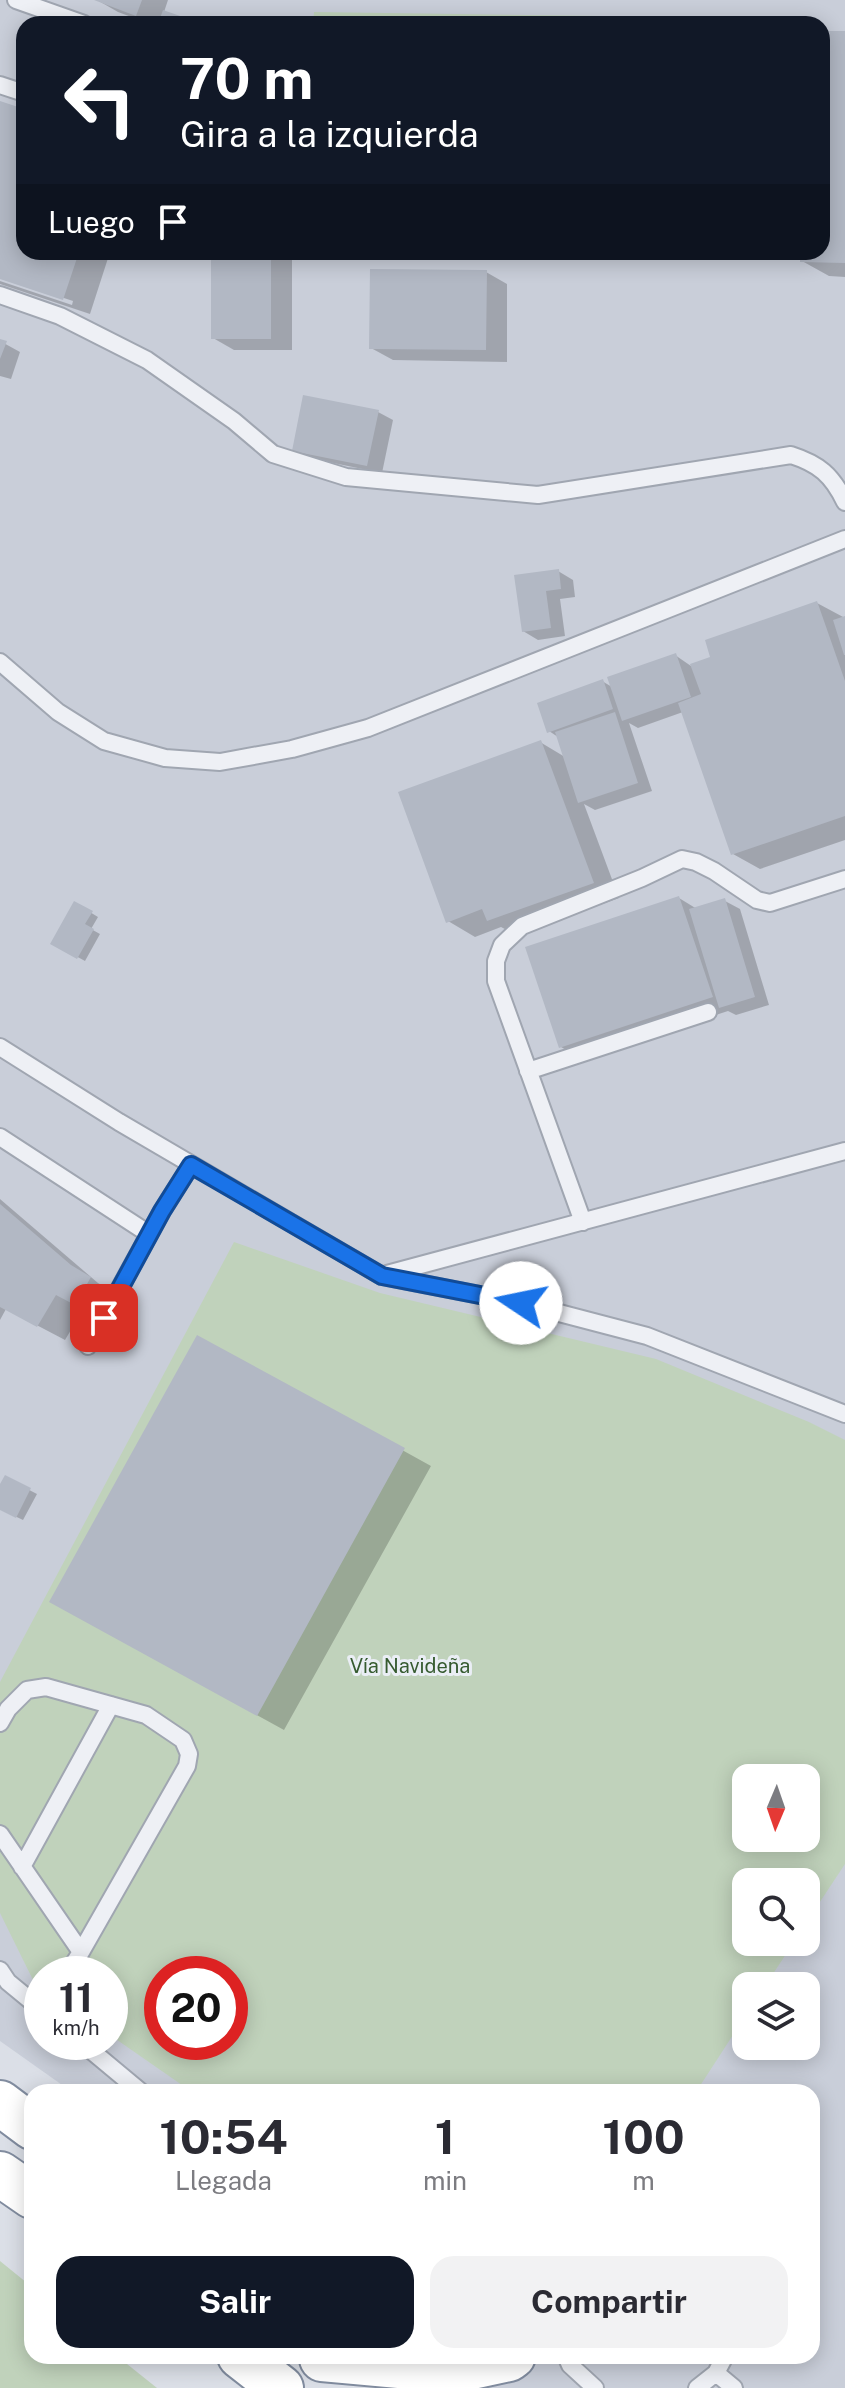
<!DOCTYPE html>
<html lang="es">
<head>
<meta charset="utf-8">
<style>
  body { margin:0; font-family:"Public Sans",sans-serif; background:#f2f2f3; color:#2b2b33; height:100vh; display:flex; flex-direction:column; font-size:30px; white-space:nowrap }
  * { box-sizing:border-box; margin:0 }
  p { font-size:26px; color:#7c7c81 }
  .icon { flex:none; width:44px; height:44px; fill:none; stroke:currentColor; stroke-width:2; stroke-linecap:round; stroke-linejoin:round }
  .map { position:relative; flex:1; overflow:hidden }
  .sheet { position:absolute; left:24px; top:2084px; width:796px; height:280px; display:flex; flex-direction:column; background:#fff; border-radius:24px; box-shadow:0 4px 20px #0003 }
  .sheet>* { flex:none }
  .top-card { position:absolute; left:16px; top:16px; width:814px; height:244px; border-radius:24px; box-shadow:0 4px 20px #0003; background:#111827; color:#fff; overflow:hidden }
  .needle { width:52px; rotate:182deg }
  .buttons { position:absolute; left:732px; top:1764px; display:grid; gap:16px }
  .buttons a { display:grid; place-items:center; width:88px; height:88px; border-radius:16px; background:#fff; box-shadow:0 4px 20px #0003; font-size:40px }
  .speed { position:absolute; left:24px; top:1956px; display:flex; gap:16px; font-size:40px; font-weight:700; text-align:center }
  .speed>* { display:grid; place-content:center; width:104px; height:104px; border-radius:50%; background:#fff; box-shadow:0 4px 20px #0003; line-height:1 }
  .speed small { font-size:20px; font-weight:400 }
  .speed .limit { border:12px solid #d22; background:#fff; color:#111 }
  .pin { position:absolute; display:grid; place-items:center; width:68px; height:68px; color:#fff; margin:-34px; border-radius:16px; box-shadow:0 4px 12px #0006 }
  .me { position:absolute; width:88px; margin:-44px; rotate:281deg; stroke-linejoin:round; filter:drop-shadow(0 0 6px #0008) }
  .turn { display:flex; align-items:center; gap:28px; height:168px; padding:0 32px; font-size:36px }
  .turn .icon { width:104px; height:104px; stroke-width:2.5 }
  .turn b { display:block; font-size:56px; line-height:68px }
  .then { display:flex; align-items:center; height:76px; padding:0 32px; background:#0003; gap:16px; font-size:30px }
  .eta { display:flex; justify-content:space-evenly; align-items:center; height:136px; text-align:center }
  .eta b { font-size:48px; font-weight:700; line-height:56px }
  .cta { display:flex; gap:16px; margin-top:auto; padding:16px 32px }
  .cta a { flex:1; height:92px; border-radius:24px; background:#111827; color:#fff; font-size:32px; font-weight:700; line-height:92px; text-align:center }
  .cta a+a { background:#f2f2f3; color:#2b2b33 }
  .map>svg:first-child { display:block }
</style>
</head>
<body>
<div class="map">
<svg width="845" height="2388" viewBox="0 0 845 2388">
  <rect width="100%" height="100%" fill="#dbdfe7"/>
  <path fill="#c9ced9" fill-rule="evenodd" d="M0,0H845V2388H461L420,2356H812V2092H72L0,2041ZM24,24H822V252H24ZM746,1778H806V1838H746ZM746,1882H806V1942H746ZM42,1974H110V2042H42ZM162,1974H230V2042H162ZM746,1986H806V2046H746Z"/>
  <path fill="#c0d2bb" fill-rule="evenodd" d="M314,12L756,18V24H313Z
    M317,252H753V258Z
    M234,1242L380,1293L656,1359L809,1422L845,1440V1864L806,1923V1882H746V1942H794L765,1986H746V2015L696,2092H192L110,2035V1974H42V1987L34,1982L0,1913V1682ZM746,1778H806V1838H746ZM162,1974H230V2042H162Z
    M0,2261L32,2287V2356H117L157,2388H0Z"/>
  <path fill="#0003" d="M97,0H168L164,12L198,24H150L118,12Z
    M822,33H845V277L829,276L802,261V252H822Z
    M0,103L24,111V252H110L90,314L0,284V281L72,305L73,301L0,277Z
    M213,252H288L292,254V350H234L213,338Z
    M486,272L507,284V362L393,360L371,348Z
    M0,341L20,352L11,379L0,376Z
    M378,412L393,420L382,473L309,458L294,450Z
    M558,571L573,580L575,597L560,599L565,636L538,640L523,631L516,577Z
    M817,603L845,618V840L760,869L733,854L683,712L638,728L629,723L652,791L595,810L584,804L619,898L516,935L501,927L475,937L448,921L540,742L565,757L558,737L549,731L602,681L612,687L675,655L691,666L713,658Z
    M679,898L697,909L725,901L740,909L769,1005L736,1015L728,1011L582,1059L561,1047Z
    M75,903L98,917L91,929L100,934L85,961L52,943Z
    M0,1199L98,1283L117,1294L102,1319L84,1308L65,1340L6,1309L0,1320Z
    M198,1337L431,1466L284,1730L78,1616Z
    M6,1478L37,1494L23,1520L0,1509V1489Z"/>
  <path fill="#b2b8c4" d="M94,0H142L136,16Z
    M163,10L203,24H158Z
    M822,31H845V263L800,262V252H822Z
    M0,101L24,109V252H79L63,300L0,279Z
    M211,252H271V339H211Z
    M370,269L487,270L486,350L369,349Z
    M0,339L7,341L0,359Z
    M303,395L379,410L367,466L292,451Z
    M559,569L561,589L546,591L551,628L522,632L514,575Z
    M817,601L845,681V816L731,855L678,703L701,694L690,664L710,657L705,640Z
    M845,616V655H844L833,620Z
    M676,653L691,697L622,721L607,677Z
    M603,679L613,709L547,733L537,703Z
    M615,712L638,783L578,803L555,732Z
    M541,740L594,883L487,921L482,909L446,923L398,792Z
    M679,896L713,997L559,1048L525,947Z
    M725,898L755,997L719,1008L689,909Z
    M74,901L93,911L85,924L94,929L77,959L50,944Z
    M0,1204L71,1265L91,1277L75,1305L56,1295L37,1327L0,1307Z
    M197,1335L405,1448L257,1716L49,1602Z
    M5,1475L31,1488L16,1518L0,1510V1484Z"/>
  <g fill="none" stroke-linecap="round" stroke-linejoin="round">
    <g stroke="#a0a6b1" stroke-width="20">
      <path id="lane" d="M16,0L84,24
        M0,85L24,93
        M0,295L60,316L147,360L234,421L273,454L346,477L538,495L791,455C819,464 832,475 845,502
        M0,662L58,712L104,741L165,758L220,762L292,749L368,728L845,539
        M0,1047L119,1122L382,1276L521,1303L647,1336L845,1414
        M528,1071L708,1012
        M0,1137L149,1234
        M583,1222L496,981V961L502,945L522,926L642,878L682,859L696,862L714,871L757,900L770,903L845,879
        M387,1274L845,1151
        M88,1346L162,1211L191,1165
        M0,1723L8,1709L27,1690L46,1687L146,1715L183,1740L189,1754L187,1766L81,1952L67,1974
        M0,1834L81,1952
        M22,1867L111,1705
        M0,1970L8,1982L42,2010
        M81,2042L141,2092
        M566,2356L570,2365L595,2388
        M716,2373L734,2388
        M697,2388L716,2373L725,2356"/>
    </g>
    <g stroke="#818c9f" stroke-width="48">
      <path id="highway" d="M0,2103L32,2127
        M0,2174L32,2196
        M240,2356L281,2388
        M322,2359L453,2371L509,2359L513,2356"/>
    </g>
    <use href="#lane" stroke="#eef0f5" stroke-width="16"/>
    <use href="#highway" stroke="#fff" stroke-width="44"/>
  </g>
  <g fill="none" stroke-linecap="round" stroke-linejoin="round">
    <g stroke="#114b97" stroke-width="20">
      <path id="route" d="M104,1318L162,1211L191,1165L382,1276L521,1303"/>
    </g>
    <use href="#route" stroke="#1a73e8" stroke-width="14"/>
  </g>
  <g text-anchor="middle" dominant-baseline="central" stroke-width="6" stroke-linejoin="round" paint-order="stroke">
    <g font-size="20" fill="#365b30" stroke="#eaeef5">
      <text x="410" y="1666">Vía Navideña</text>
    </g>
  </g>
</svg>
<div class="buttons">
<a><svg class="needle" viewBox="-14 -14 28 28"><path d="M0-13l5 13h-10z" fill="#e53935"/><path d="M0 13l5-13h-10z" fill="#7c7c81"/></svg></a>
<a><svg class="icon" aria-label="search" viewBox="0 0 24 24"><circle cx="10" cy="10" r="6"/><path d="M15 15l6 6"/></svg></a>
<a><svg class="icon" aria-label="layers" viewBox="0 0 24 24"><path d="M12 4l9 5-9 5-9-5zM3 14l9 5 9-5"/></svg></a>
</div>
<div class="speed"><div>11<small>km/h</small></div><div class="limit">20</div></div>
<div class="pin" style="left:104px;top:1318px;background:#d93025"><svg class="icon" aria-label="arrive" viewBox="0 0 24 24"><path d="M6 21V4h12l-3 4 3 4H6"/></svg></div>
<svg class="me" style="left:521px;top:1303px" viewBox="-20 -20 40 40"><circle r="19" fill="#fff"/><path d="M0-13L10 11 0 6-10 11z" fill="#1a73e8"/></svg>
<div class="top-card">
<div class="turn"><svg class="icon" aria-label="left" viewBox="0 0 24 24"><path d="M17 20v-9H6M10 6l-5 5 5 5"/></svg><div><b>70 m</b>Gira a la izquierda</div></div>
<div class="then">Luego<svg class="icon" aria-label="arrive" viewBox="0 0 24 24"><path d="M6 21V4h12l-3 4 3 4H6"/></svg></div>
</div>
<section class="sheet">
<div class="eta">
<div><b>10:54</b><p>Llegada</p></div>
<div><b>1</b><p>min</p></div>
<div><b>100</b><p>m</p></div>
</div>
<div class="cta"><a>Salir</a><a>Compartir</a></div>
</section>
</div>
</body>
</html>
